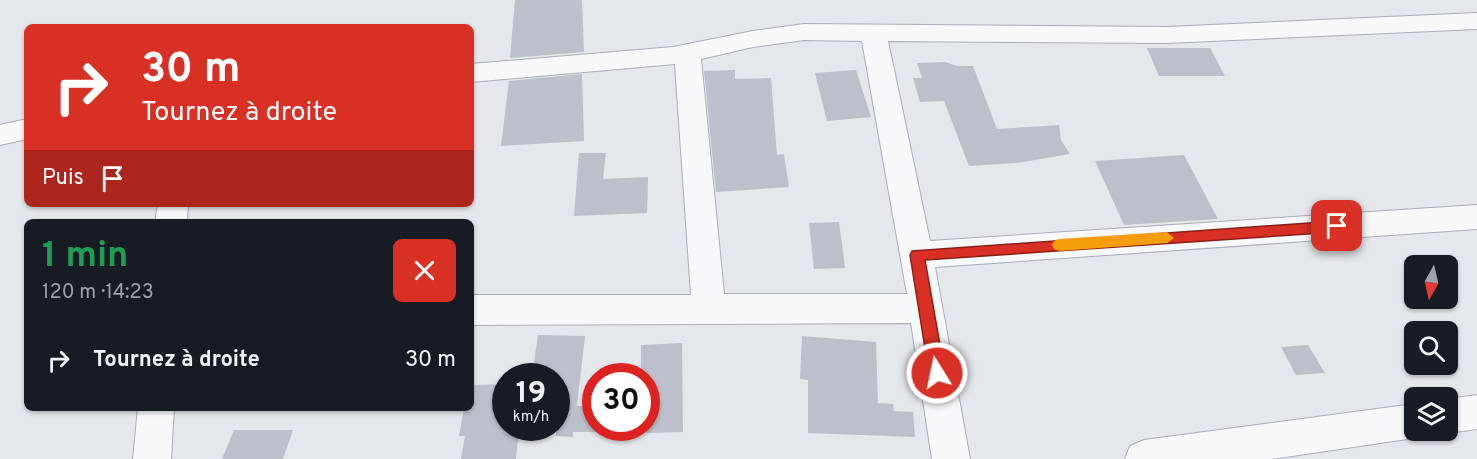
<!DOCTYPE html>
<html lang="fr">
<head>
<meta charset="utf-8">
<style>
  body { margin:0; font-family:Overpass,sans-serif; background:#20242c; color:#f1f3f6; height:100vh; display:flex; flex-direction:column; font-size:22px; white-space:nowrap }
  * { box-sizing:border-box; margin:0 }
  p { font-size:20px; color:#9ea1a6 }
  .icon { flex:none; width:33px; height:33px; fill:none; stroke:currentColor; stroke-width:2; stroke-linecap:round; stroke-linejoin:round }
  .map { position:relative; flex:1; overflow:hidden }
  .side { position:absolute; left:24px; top:219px; width:450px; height:192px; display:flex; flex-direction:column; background:#171b24; border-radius:9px; box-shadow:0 2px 4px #0004 }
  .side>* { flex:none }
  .top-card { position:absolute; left:24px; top:24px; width:450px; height:183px; border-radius:9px; box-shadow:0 2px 4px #0004; background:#d93025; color:#fff; overflow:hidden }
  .needle { width:39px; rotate:188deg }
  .fabs { position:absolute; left:1404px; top:255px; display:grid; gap:12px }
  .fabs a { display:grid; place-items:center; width:54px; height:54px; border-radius:9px; background:#171b24; box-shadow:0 2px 4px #0004; font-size:30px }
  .speed { position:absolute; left:492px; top:363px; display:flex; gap:12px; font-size:30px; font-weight:700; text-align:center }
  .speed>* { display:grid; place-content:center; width:78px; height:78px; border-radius:50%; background:#171b24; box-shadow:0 2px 4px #0004; line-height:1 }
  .speed small { font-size:15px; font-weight:400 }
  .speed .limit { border:9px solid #d22; background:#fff; color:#111 }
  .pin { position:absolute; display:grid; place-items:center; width:51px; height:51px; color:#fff; margin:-26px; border-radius:12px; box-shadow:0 3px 9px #0006 }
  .me { position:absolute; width:66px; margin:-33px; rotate:350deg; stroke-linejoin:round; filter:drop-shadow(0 0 4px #0008) }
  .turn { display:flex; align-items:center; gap:21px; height:126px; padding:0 18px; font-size:27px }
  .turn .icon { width:78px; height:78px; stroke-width:2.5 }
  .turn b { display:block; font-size:42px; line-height:51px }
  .then { display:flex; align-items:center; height:57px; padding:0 18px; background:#0003; gap:12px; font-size:22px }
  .round { display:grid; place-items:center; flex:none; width:63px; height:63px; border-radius:9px; background:#20242c }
  .summary { display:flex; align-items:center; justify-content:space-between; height:102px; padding:0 18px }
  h1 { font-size:36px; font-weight:700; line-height:45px; color:#1e9e55 }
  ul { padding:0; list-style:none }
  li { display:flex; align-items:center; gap:18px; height:78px; padding:0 18px }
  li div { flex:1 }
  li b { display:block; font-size:22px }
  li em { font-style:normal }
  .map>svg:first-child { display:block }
</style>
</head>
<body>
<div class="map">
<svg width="1477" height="459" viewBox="0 0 1477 459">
  <rect width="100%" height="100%" fill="#e4e7ec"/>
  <path fill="#bbc0ca" d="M515,0H582L584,52L510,58Z
    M1147,48H1210L1225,76H1159Z
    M945,62L958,66H973L997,129L1059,125L1061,140L1070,154L1017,163L969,166L944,101L920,102L913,78H922L917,63Z
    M735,70V79L771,78L777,155L784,154L789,187L716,192L704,71Z
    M856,70L871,117L827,121L815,73Z
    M582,74L584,141L501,146L509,81Z
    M579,153H606L603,179L648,177L647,213L574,216Z
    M1184,155L1218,219L1124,225L1095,161Z
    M839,222L845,268L814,269L809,223Z
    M538,335L585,336L577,406H596V432H573V437L556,436V376H532Z
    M802,336L876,342L878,403L893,404L894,411L913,412L915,437L808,433V380L800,379Z
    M682,343L683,432L646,433V376H641V345Z
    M1308,345L1325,373L1296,375L1281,347Z
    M506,384V428H519L516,459H461L465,436H459L464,408H471V385Z
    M234,430H293L283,459H222Z"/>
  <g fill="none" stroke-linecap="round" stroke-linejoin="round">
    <g stroke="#a9aeb7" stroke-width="2">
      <path id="minor" d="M1477,13V29L1167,43L888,41L930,241L1477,205V229L935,267L970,459H932L911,323L471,325V295H691L675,64L471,82V64L673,47L753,31L804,24L1167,27ZM804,40L862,41L907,294H724L701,59L753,47Z
        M27,119V139L0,145V125Z
        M158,204H188L187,222H155Z
        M1477,395V429L1448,433L1441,430H1448V399Z
        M1414,404V430H1428L1427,433L1414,438L1272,459H1125L1130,446L1144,440Z
        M138,408H174L171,459H133Z"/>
    </g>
    <use href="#minor" fill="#f7f8fa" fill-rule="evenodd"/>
  </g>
  <path fill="#d93025" stroke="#8d1f18" stroke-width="1.5" d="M1337,221L1344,226L1337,232L925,260L945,373L942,378L937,380L931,378L929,373L910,255L912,251Z"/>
  <path fill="#f59e0b" d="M1167,232L1174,238L1167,243L1059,251L1054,249L1052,245L1054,241L1059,239Z"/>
</svg>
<div class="fabs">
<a><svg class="needle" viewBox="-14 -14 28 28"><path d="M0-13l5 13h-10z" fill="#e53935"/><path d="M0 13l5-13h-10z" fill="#9ea1a6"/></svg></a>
<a><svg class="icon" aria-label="search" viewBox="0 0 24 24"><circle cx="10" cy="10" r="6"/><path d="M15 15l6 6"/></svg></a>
<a><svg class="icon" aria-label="layers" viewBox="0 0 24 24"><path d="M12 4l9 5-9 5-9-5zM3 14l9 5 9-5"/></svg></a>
</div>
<div class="speed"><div>19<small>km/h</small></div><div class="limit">30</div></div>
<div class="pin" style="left:1337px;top:226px;background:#d93025"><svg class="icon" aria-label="arrive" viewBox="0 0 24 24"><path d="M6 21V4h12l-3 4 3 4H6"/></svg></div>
<svg class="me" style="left:937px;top:373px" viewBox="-20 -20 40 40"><circle r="17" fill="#d93025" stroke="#fff" stroke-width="3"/><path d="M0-11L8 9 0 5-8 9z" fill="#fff"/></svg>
<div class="top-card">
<div class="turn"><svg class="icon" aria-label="right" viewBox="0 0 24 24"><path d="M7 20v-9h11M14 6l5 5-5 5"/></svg><div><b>30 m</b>Tournez à droite</div></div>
<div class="then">Puis<svg class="icon" aria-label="arrive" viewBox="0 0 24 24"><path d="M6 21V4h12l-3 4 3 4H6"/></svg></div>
</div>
<section class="side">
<div class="summary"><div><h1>1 min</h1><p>120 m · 14:23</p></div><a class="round" style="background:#d93025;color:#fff"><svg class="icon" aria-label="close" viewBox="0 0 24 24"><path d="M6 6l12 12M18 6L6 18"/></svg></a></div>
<ul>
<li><svg class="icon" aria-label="right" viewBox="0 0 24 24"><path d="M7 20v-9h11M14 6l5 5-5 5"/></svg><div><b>Tournez à droite</b></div><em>30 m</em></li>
</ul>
</section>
</div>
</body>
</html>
